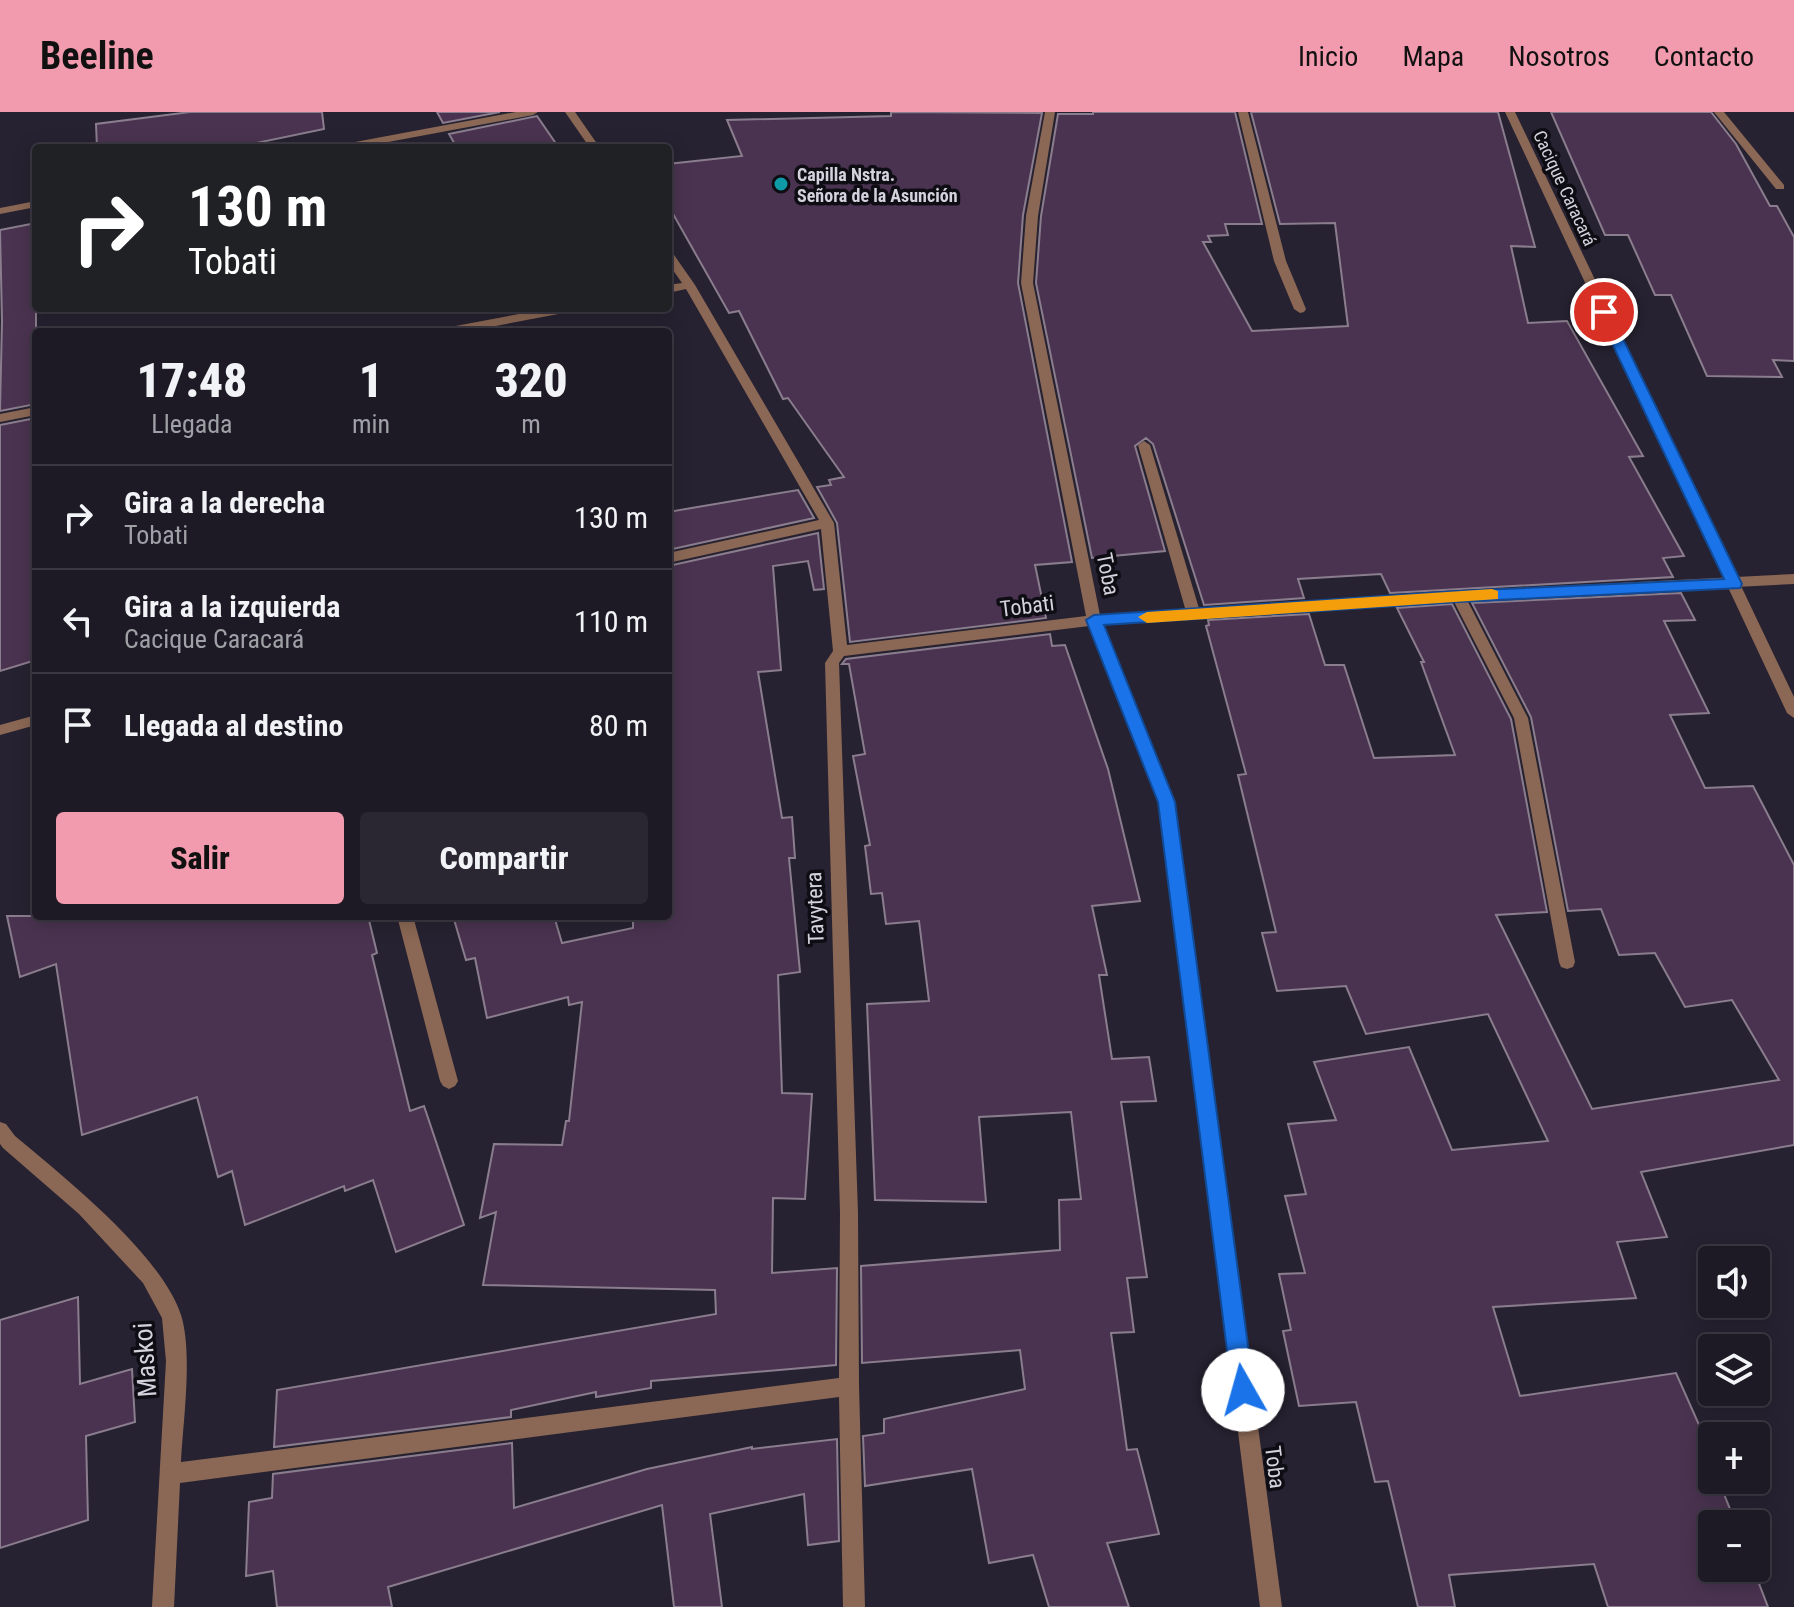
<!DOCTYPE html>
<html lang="es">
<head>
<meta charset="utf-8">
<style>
  body { margin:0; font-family:"Roboto Condensed",sans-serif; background:#2a2732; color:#f1f3f6; height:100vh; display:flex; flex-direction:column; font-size:30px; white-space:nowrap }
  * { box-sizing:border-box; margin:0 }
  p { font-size:26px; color:#a0a1a7 }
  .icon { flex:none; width:44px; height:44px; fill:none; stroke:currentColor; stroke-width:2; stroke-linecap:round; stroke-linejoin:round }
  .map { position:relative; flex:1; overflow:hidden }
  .sheet { position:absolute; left:32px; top:216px; width:640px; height:592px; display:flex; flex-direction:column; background:#1d1a25; border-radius:8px; box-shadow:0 4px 20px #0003,0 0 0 2px #3b3842 }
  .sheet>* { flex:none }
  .top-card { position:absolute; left:32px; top:32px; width:640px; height:168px; border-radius:8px; box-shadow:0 4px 20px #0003,0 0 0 2px #3b3842; background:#202124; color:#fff; overflow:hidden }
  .tools { position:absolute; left:1698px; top:1134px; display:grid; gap:16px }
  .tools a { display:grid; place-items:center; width:72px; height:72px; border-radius:8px; background:#1d1a25; box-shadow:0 4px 20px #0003,0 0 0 2px #3b3842; font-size:40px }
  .pin { position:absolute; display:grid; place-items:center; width:68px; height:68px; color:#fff; margin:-34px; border:4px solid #fff; border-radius:50%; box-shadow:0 2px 8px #0007 }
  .me { position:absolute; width:88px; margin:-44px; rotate:353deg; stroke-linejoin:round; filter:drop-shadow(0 0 6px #0008) }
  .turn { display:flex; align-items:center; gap:28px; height:168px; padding:0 24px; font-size:36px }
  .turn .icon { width:104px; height:104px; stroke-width:2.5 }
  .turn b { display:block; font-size:56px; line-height:68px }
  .eta { display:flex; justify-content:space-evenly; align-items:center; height:136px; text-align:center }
  .eta b { font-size:48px; font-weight:800; line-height:56px }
  .primary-button { display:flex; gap:16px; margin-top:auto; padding:16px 24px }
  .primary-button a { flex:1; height:92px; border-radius:8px; background:#f29aae; color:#111; font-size:32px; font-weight:800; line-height:92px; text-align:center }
  .primary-button a+a { background:#2a2732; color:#f1f3f6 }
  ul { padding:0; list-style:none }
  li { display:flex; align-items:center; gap:24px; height:104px; padding:0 24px; border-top:2px solid #3b3842 }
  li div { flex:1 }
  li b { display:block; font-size:30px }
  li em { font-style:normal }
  header { display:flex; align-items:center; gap:48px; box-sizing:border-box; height:112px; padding:0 40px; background:#f29aae; color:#111 }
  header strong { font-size:38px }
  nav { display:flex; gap:44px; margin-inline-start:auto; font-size:28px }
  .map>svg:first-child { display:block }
</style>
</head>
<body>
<header>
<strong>Beeline</strong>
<nav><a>Inicio</a><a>Mapa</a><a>Nosotros</a><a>Contacto</a></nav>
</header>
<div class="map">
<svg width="1794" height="1495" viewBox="0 0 1794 1495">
  <rect width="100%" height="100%" fill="#272231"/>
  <path fill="#4a3350" stroke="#8a7d8d" stroke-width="2" d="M190,0H322L324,17L252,32L253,36H97L96,12Z
    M437,0H500L443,11Z
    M891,0L1042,1L1023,103L1018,171L1072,450L1035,453L1046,506L850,530L837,411L817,375L831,373L829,368L844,365L788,286L783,287L739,199L729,201L668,93V52L742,44L727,8L891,4Z
    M1093,0H1235L1262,112H1225L1228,123L1208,124L1211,130H1203L1252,219L1348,214L1335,111L1280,112L1251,0H1498L1535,135L1511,134L1528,211L1567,209L1643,344L1629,345L1684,444L1663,446L1673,465L1390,481L1381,462L1298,467L1304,486L1204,493L1153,332L1146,326L1135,334L1165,439L1092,446L1036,171L1041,104L1058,2H1093Z
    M1551,0H1711L1736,32L1770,94H1777L1794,125V249L1773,248L1782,265L1707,264L1671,183H1655L1628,123H1605Z
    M537,4L559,36H457L449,22Z
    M36,111V292L0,299L2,209L0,118Z
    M36,306V548L0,559V313Z
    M798,378L814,406L668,438V400Z
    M818,421L824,477L814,478L808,449L773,454L781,558L758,560L782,706L792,705L795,746H789L800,860L778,863L782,981L812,982L805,1087L773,1086L772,1161L837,1156L836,1253L651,1269V1276L596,1285V1280L511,1298V1305L274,1335L277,1278L716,1202L715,1178L483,1173L496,1100L480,1106L494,1032L562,1033L566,1009H569L582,890L569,893L568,885L487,906L475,846L466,848L453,804H554L562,831L633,816V804H668V454Z
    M1681,481L1695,508L1664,509L1709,601L1670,603L1705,676L1753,674L1794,753V1033L1641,1060L1667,1125L1617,1130L1636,1186L1493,1195L1520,1284L1676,1261L1712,1342V1368H1724L1729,1381L1724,1382L1736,1412H1712V1456H1753L1768,1495H1608L1594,1452L1449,1463L1455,1495H1418L1388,1369L1375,1370L1356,1290L1299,1294L1283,1219L1291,1218L1279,1162L1305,1161L1285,1084L1306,1082L1288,1012L1336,1008L1314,950L1409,935L1452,1038L1548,1029L1488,902L1366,922L1346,874L1277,879L1262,821L1276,820L1238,663L1246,662L1206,514L1209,513L1208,508L1309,502L1325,553H1344L1374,646L1455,643L1421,550H1424L1397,496L1452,492L1511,607L1547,800L1496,803L1592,997L1779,968L1732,888L1685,895L1655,841L1619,843L1601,797L1568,799L1531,605L1472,491Z
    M1050,522L1052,534L1065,533L1108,657L1140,789L1092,794L1107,863H1099L1112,947L1149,945L1156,989L1121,990L1147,1165L1127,1166L1134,1220L1111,1221L1127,1338L1137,1337L1159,1422L1107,1431L1129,1495H1049L1033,1443L989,1451L972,1357L865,1374L863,1324L884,1321V1307L1025,1277L1020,1238L862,1251L861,1154L1060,1138L1059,1088L1081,1087L1071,1000L979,1005L986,1090L875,1088L867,892L929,889L919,809L886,812L882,781L871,782L865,734L870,733L853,644L865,642L849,552H842L846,547Z
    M7,804H368L377,841L372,843L410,999L424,994L464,1113L396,1140L373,1068L345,1079L344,1074L245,1113L232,1059L218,1065L197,985L82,1023L56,852L20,865Z
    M78,1185L80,1272L132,1257L135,1310L86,1324L88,1408L0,1436V1208Z
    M837,1327L839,1429L808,1433L804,1382L710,1402L722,1495H674L662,1393L388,1475L392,1495H277L273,1459L246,1464L249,1390L272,1386L273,1362L512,1331L514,1396L647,1357L752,1335V1337Z"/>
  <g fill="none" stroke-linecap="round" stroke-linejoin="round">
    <path fill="#8b6855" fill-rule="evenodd" d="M1238,0H1248L1286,149L1306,197L1304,200L1300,201L1294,197L1274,149Z
      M1714,0H1724L1784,73V77H1776Z
      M1144,329L1150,333L1201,503L1199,506L1194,508L1187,503L1138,333Z
      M1458,479L1465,484L1528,606L1575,850L1573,855L1567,857L1561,855L1559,850L1514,606L1451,484Z
      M397,804H413L458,969L455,974L449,977L443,974L440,969Z"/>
    <path fill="#8b6855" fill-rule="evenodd" d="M516,0H538L533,3L356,36H334L339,33Z
      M565,0H575L600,36H590Z
      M1045,0H1055L1038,104L1033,171L1100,503L1458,479L1794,462V472L1458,489L1103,512L1175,690L1282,1495H1260L1159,690L1089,514L844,544L839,551L858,1101L859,1274L865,1495H843L839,1285L180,1371L174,1495H152L166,1249L162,1206L143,1171L79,1102L3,1036L0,1032V1010L6,1012L15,1024C65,1066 161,1142 181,1203C193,1241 183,1310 181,1350L839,1266L840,1101L825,551L833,539L821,417L668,451V441L819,408L686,177L668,181V173L682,171L668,151V139L672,140L695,173L834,411L847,533L1086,504L1021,171L1026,104Z
      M36,89V95L0,102V96Z
      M551,196H575L569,200L464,220H439L445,216Z
      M36,295V303L0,310V302Z
      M36,603V613L0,623V613Z"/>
    <path fill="#8b6855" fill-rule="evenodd" d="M1505,0H1515L1794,585V606L1787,601Z"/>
  </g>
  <path fill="#1a73e8" stroke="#114b97" stroke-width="2" d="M1604,196L1610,200L1742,472L1740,476L1458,490L1104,513L1175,690L1254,1278L1251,1286L1243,1289L1235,1286L1232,1278L1158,690L1086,508L1094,503L1458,479L1724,467L1597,200Z"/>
  <path fill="#f59e0b" d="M1492,477L1498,479V487L1147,511L1138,505L1147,500Z"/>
  <circle fill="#0f9aa8" stroke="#0f0d14" stroke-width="3" cx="781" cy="72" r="8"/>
  <g text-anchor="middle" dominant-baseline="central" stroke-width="7" stroke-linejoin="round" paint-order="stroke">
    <g font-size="18" font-weight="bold" fill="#d4d2dc" stroke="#0f0d14" text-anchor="start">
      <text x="797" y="62">Capilla Nstra.<tspan x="797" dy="21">Señora de la Asunción</tspan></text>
    </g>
    <g font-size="18" fill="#d4d2dc" stroke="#0f0d14">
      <text transform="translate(1565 76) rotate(65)">Cacique Caracará</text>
    </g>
    <g font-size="22" fill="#d4d2dc" stroke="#0f0d14">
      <text transform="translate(1108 462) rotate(79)">Toba</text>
      <text transform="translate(1027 494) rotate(-7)">Tobati</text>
      <text transform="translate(815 796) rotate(-92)">Tavytera</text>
      <text transform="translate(1275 1355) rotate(83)">Toba</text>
    </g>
    <g font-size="26" fill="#d4d2dc" stroke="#0f0d14">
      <text transform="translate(145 1248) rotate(-94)">Maskoi</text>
    </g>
  </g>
</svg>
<div class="tools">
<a><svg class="icon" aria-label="sound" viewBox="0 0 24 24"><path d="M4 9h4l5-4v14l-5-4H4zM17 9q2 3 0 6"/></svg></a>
<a><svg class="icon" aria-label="layers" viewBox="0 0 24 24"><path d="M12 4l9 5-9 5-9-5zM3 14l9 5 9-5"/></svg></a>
<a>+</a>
<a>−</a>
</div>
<div class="pin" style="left:1604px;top:200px;background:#d93025"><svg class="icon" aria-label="arrive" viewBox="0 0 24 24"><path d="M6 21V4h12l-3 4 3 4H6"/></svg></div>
<svg class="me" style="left:1243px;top:1278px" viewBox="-20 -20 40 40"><circle r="19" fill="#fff"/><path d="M0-13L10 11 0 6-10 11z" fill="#1a73e8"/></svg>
<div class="top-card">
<div class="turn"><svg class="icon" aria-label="right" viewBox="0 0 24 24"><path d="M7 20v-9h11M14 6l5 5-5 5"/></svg><div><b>130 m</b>Tobati</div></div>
</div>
<section class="sheet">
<div class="eta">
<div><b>17:48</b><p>Llegada</p></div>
<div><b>1</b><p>min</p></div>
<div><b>320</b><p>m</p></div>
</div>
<ul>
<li><svg class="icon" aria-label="right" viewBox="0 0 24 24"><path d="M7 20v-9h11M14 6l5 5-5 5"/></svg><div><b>Gira a la derecha</b><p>Tobati</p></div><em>130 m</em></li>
<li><svg class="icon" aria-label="left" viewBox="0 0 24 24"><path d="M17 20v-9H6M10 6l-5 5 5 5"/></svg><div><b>Gira a la izquierda</b><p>Cacique Caracará</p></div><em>110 m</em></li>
<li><svg class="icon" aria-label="arrive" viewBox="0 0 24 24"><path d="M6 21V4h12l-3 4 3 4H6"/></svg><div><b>Llegada al destino</b></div><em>80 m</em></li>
</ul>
<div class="primary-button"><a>Salir</a><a>Compartir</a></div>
</section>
</div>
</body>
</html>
